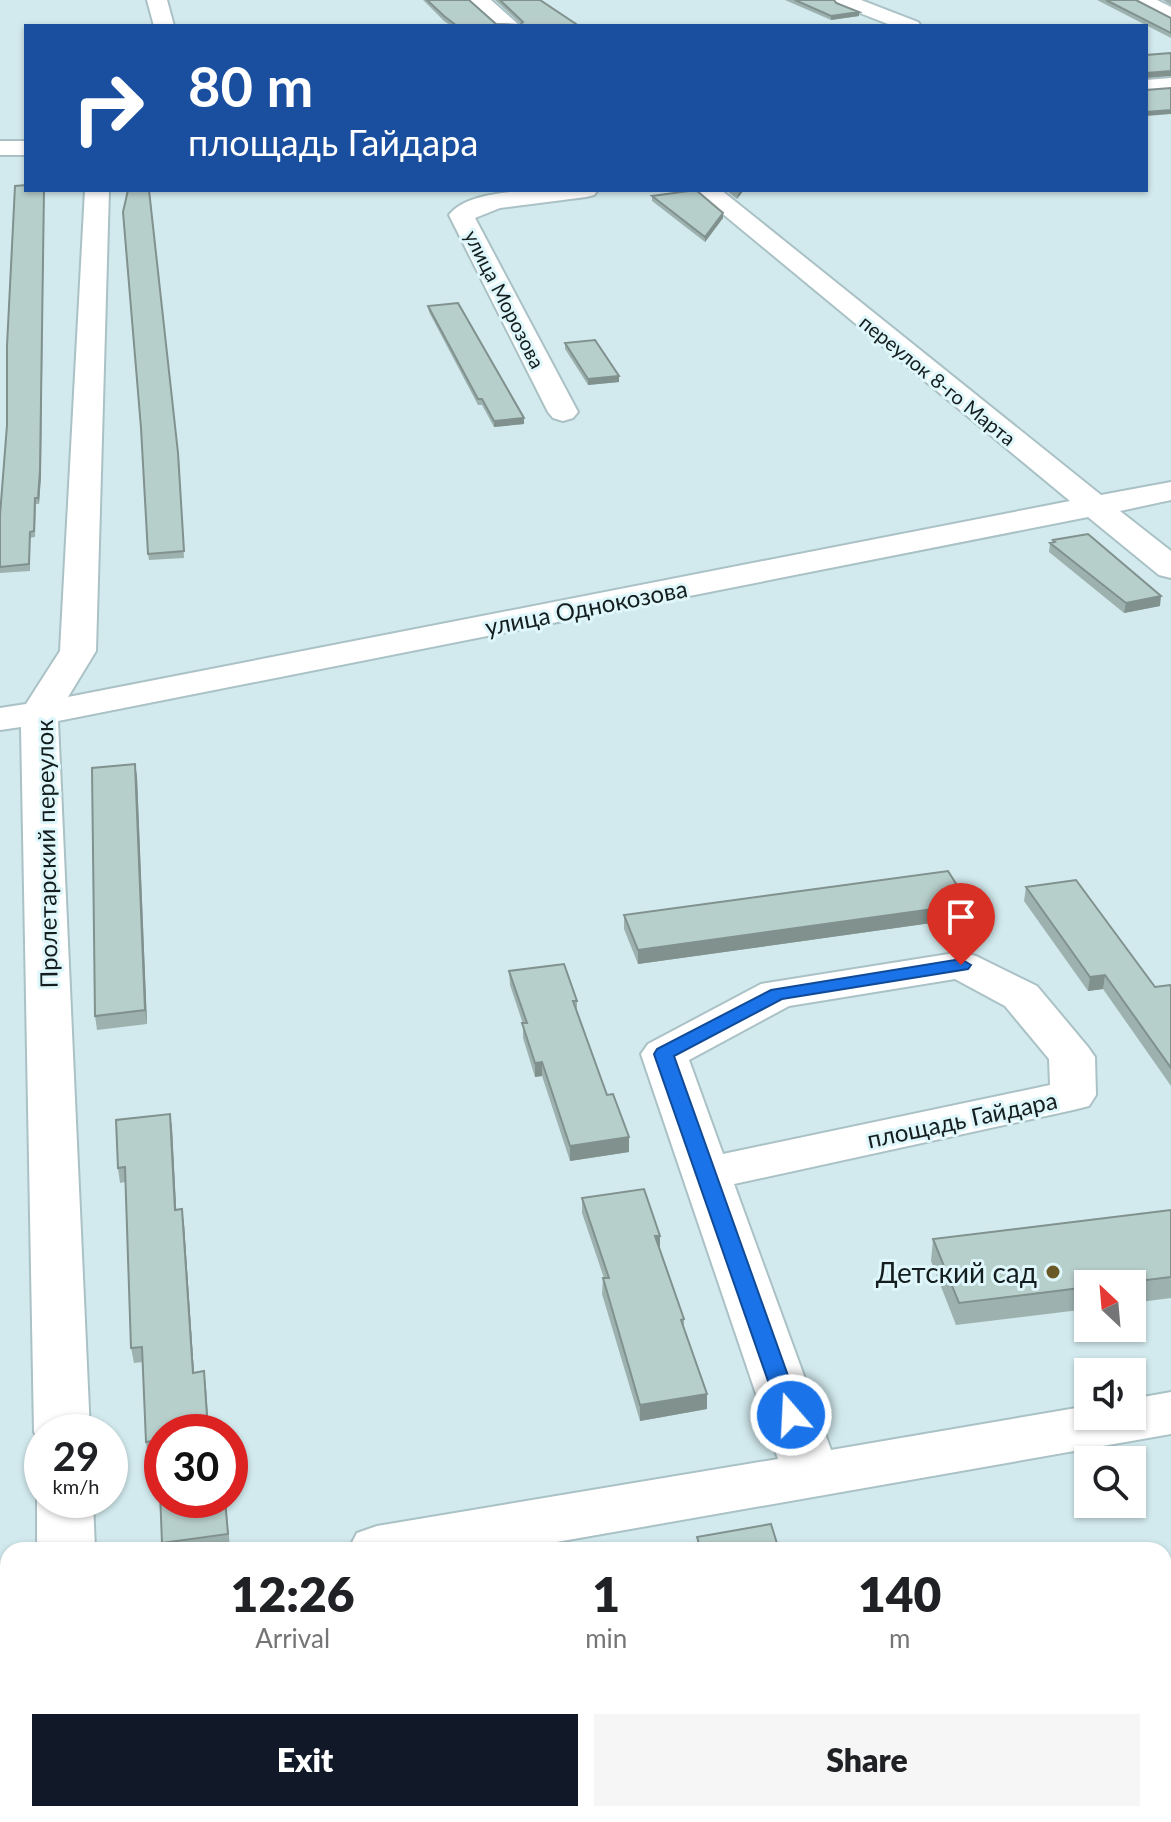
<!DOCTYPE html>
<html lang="en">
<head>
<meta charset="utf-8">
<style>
  body { margin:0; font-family:Lato,sans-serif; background:#f6f6f6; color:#202124; height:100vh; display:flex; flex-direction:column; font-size:30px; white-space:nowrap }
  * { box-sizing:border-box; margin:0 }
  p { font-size:26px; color:#757577 }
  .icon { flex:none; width:44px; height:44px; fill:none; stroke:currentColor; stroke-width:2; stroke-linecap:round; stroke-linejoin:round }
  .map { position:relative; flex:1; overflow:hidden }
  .panel { position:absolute; left:0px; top:1542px; width:1172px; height:280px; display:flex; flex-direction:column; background:#fff; border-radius:24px 24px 0 0; box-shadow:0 2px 6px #0004 }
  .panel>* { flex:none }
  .banner { position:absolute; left:24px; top:24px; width:1124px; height:168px; border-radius:0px; box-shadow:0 2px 6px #0004; background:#1a4fa0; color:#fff; overflow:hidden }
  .needle { width:52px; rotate:334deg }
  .buttons { position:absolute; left:1074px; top:1270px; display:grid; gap:16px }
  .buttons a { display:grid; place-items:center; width:72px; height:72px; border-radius:0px; background:#fff; box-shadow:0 2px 6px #0004; font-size:40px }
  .speed { position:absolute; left:24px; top:1414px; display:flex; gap:16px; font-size:40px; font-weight:700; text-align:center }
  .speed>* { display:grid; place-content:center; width:104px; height:104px; border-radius:50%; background:#fff; box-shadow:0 2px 6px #0004; line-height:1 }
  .speed small { font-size:20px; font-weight:400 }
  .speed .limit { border:12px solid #d22; background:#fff; color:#111 }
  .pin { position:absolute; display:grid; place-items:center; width:68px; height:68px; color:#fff; margin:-82px -34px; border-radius:50% 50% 50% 0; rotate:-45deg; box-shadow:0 0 8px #0007 }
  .pin .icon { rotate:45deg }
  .me { position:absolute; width:88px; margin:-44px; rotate:341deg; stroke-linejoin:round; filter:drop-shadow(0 0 6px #0008) }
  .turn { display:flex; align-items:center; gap:28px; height:168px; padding:0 32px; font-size:36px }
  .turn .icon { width:104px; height:104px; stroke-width:2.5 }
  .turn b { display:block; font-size:56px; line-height:68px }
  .eta { display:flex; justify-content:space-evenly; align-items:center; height:136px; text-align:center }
  .eta b { font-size:48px; font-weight:800; line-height:56px }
  .button { display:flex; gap:16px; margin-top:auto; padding:16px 32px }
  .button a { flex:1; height:92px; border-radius:0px; background:#111827; color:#fff; font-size:32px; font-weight:800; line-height:92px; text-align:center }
  .button a+a { background:#f6f6f6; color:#202124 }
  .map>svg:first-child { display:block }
</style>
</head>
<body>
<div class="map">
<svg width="1171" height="1822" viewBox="0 0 1171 1822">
  <rect width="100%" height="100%" fill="#d2eaee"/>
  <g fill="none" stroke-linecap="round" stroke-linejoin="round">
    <g stroke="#aac1c5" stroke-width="4">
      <path id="minor" d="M147,0H167L174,26H154Z
        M469,0H491L520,26H498Z
        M834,0H861L918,22L921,26H893L837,4Z
        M1132,0H1157L1171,7V20Z
        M1171,78V90L1146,92V80Z
        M0,141H26V155H0Z
        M85,190H109L96,651L68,697L1070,501L694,190H721L1101,495L1171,482V500L1120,511L1171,551V578L1159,575L1088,517L58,721L90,1432H42V1446L34,1432L21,727L0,730V708L26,704L60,651Z
        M526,190H598L594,195L586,197L500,208L475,218L578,412L573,418L563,421L553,418L548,412L449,215C464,195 503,193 526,190Z
        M961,952L976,956L1037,986L1088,1047L1095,1057L1096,1095L1089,1106L1073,1110L734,1184L831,1450L1088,1406V1416H1132V1399L1171,1392V1434L511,1550H348L357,1533L377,1526L778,1459L641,1054L648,1044L761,984ZM955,979L1005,1006L1049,1059L1050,1085L723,1154L689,1060L789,1006Z
        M42,1490V1500H93L95,1550H37V1500Z
        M43,1814H107V1822H43Z"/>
    </g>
    <use href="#minor" fill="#fff" fill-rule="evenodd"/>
  </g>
  <path fill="#9db2af" d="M423,0H469L496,24L520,25L521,24L495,0H540L579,26H451L444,21Z
    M785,0H834L859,16L831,20Z
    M1097,0H1136L1171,18V38Z
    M1163,0H1171V5Z
    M726,190H744L737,199Z
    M652,196L723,218L705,242L652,201Z
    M428,306L524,418V424L494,427L482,405H478L429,312Z
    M565,343L619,382L588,385L565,349Z
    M179,459L184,558L149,560L148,554Z
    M41,476L39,504H36L35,537L30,538V571L0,573V515Z
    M1053,540L1160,606L1124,613L1049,552L1050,543L1053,542Z
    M135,764L137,777L147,1024L97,1030L95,1016Z
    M1026,887L1155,987H1171V1086L1103,989L1088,991L1024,901Z
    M969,904L967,918L638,964L624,929V915Z
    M509,971L577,1001V1013L607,1095L629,1137V1152L570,1161L542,1076L535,1077L523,1038V1024L510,985Z
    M170,1114L172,1128L176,1209L184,1224L194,1373L204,1371L209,1432H162V1500H226L230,1549L225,1550H164L159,1456L148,1457L146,1442L143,1362L134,1363L131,1348L125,1182L120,1183L118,1168Z
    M582,1198L660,1251L684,1319V1328L707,1394V1409L640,1421L602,1294L603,1278H604L582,1213Z
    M1171,1210V1298L1132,1303V1284H1088V1309L956,1325L931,1261L933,1239Z
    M697,1537L779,1550H697Z"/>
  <path fill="#80918e" d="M859,12V16L831,20V16Z
    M1171,71V76L1146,78V73Z
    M1171,110V114L1146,116V112Z
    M44,190L41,476L39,504L38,498Z
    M741,190H744L737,199L738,194Z
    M723,213V218L705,242V237Z
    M619,376V382L588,385V379Z
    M524,418V424L494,427V421Z
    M1161,596L1160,606L1124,613L1126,603Z
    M135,764L137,777L147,1024L145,1010Z
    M969,904L967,918L638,964V950Z
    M1105,975L1103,989L1088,991L1090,977Z
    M542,1062V1076L535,1077V1063Z
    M170,1114L172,1128L177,1225L175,1210Z
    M629,1137V1152L570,1161V1146Z
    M182,1209L184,1224L195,1388L193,1373Z
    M655,1236H660V1251Z
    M204,1371L206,1387L209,1432H208Z
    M707,1394V1409L640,1421V1405Z
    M346,1814H385L347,1821Z"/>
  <path fill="#b7cfcb" stroke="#80918e" stroke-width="2" d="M427,0H469L496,24L520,25L523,22L500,0H540L579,26H457L444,16Z
    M795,0H834L836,3L859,12L831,16Z
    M1106,0H1136L1171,18V33Z
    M1171,53V71L1146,73V55Z
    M1171,88V110L1146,112V90Z
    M26,185V190H44L40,470L38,498H35L34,531L30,532L29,564L0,567V515L7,425V346L15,186Z
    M128,190H149L178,453L184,551L148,554L141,428L123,212Z
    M696,190L723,213L705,237L652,196Z
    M458,303L524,418L494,421L482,399H478L428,306Z
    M595,340L619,376L588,379L565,343Z
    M1088,534L1161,596L1126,603L1050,543L1055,542L1053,540Z
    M135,764L145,1010L95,1016L92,768Z
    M948,871L969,904L638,950L624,915Z
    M1076,880L1155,987L1170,985L1171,987V1068L1105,975L1090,977L1026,887Z
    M564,964L577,1001H573L607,1095L613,1094L629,1137L570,1146L542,1062L535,1063L522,1023H527L509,971Z
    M170,1114L175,1210L182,1209L193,1373L204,1371L208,1432H162V1500H225L228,1534L162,1543L158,1440L146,1442L142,1347L131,1348L125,1167L118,1168L116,1120Z
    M644,1189L660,1236H655L684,1319L681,1320L707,1394L640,1405L603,1278H609L582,1198Z
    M1171,1210V1277L1114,1284H1088V1287L959,1303L933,1239Z
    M771,1524L779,1550H701L697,1537Z"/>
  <path fill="#1a73e8" stroke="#114b97" stroke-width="2" d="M961,959L971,965L968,969L782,999L674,1056L802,1415L799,1421L791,1424L782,1421L654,1054L657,1049L771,990Z"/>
  <circle fill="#6a5826" stroke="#dff7fb" stroke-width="3" cx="1053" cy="1272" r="8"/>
  <g text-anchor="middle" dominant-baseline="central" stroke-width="6" stroke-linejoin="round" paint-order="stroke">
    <g font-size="20" fill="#151e1f" stroke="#dff7fb">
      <text transform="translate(505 299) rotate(63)">улица Морозова</text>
      <text transform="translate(938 380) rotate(39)">переулок 8-го Марта</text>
    </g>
    <g font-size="24" fill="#151e1f" stroke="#dff7fb">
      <text transform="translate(586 607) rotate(-11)">улица Однокозова</text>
      <text transform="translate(46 854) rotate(-91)">Пролетарский переулок</text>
      <text transform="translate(962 1119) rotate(-12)">площадь Гайдара</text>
    </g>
    <g font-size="28" fill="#151e1f" stroke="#dff7fb" text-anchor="end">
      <text x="1037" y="1272">Детский сад</text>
    </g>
  </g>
</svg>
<div class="buttons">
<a><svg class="needle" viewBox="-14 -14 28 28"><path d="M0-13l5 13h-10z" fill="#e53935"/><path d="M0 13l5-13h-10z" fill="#757577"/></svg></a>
<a><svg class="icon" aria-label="sound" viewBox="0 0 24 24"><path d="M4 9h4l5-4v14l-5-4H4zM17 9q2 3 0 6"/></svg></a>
<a><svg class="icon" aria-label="search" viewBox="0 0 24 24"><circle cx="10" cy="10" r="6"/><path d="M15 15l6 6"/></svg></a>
</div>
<div class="speed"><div>29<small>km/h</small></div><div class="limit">30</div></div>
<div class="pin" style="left:961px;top:965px;background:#d93025"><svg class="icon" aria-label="arrive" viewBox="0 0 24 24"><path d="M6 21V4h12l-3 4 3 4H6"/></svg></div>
<svg class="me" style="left:791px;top:1415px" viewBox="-20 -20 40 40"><circle r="17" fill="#1a73e8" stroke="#fff" stroke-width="3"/><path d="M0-11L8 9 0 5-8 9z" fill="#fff"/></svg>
<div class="banner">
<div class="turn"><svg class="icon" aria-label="right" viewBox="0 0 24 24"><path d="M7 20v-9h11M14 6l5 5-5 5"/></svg><div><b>80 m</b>площадь Гайдара</div></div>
</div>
<section class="panel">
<div class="eta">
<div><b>12:26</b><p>Arrival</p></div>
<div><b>1</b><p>min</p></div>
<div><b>140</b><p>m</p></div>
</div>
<div class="button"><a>Exit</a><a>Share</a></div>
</section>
</div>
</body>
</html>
